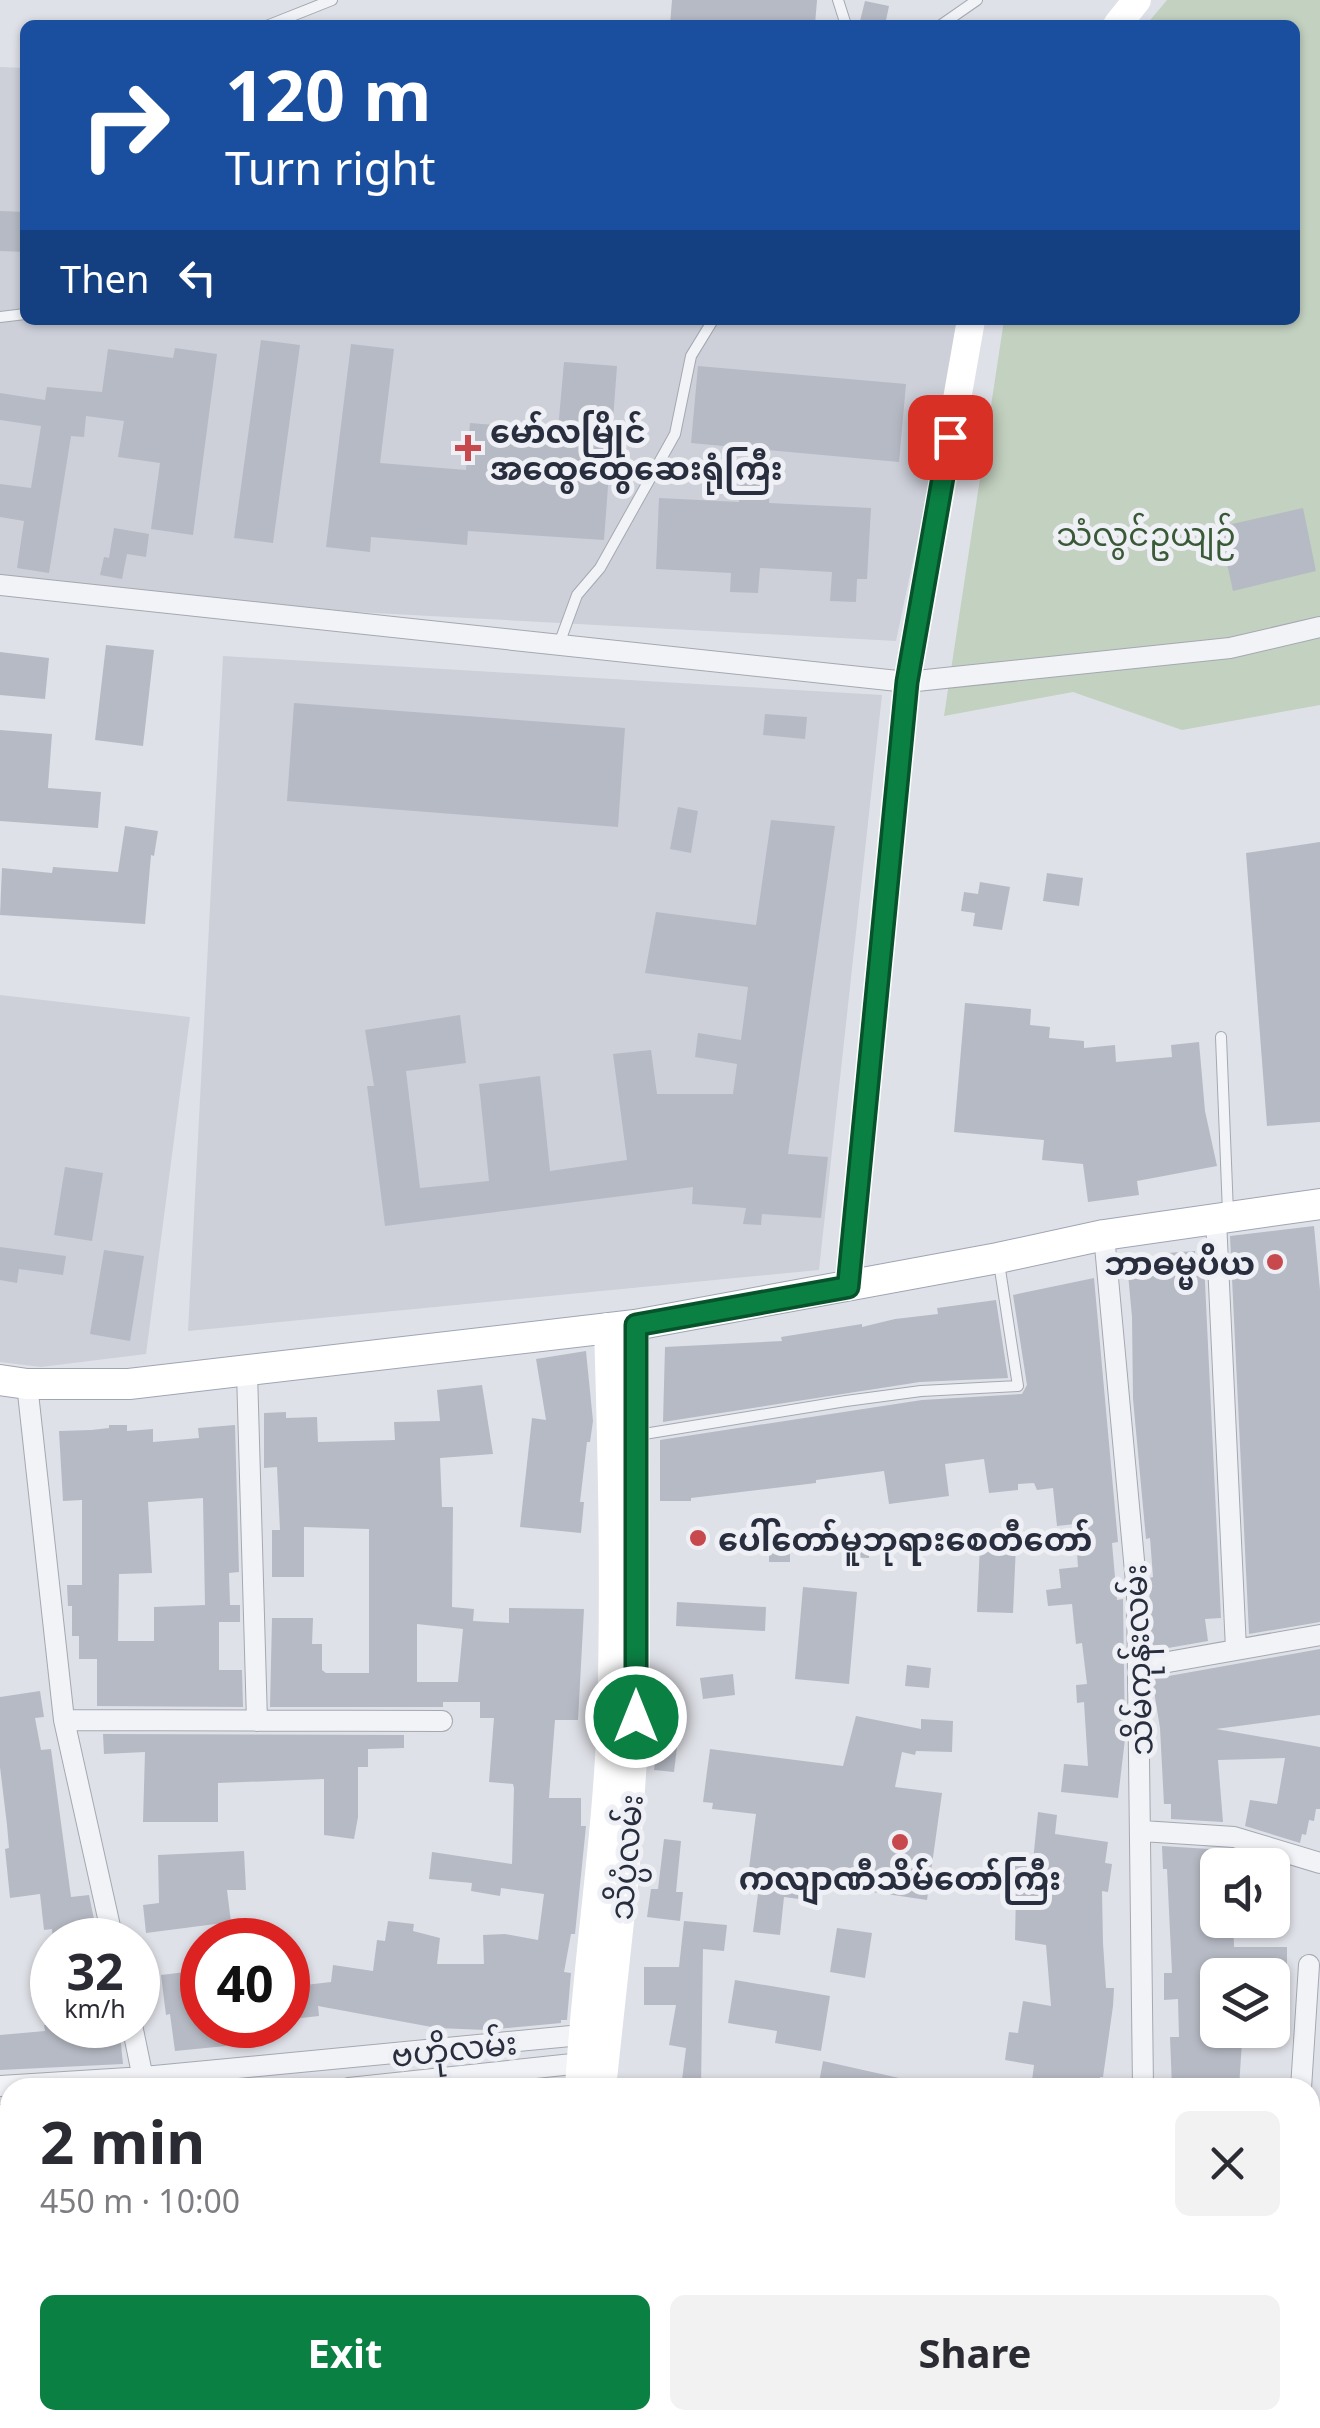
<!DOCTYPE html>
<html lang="en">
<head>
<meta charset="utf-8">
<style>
  body { margin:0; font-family:"Noto Sans","Noto Sans Myanmar",sans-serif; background:#f2f2f3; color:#2b2b33; height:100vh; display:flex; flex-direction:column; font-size:38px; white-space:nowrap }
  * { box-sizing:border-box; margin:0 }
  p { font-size:32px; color:#7c7c81 }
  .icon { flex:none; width:55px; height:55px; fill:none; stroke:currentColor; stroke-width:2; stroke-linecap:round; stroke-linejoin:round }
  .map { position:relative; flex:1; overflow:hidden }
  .panel { position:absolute; left:0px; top:2078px; width:1320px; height:352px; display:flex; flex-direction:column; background:#fff; border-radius:30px 30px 0 0; box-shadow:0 2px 8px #0004 }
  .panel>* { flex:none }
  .banner { position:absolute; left:20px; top:20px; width:1280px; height:305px; border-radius:15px; box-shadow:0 2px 8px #0004; background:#1a4fa0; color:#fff; overflow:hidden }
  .buttons { position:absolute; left:1200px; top:1848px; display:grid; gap:20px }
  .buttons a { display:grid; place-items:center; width:90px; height:90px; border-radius:15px; background:#fff; box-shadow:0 2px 8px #0004; font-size:50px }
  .speed { position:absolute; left:30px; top:1918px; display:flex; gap:20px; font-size:50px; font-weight:700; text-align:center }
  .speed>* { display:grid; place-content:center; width:130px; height:130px; border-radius:50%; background:#fff; box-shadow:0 2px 8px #0004; line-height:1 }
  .speed small { font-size:25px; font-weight:400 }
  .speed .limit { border:15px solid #d22; background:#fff; color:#111 }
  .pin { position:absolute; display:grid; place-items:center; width:85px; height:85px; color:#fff; margin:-42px; border-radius:20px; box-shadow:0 5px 15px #0006 }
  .me { position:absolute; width:110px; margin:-55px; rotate:0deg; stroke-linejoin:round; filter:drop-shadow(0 0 8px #0008) }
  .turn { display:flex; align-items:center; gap:35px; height:210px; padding:0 40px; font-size:45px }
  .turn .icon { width:130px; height:130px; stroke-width:2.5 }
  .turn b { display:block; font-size:70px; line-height:85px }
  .then { display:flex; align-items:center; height:95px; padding:0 40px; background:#0003; gap:20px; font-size:38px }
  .round { display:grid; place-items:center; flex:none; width:105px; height:105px; border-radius:15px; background:#f2f2f3 }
  .overview { display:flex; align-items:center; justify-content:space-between; height:170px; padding:0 40px }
  h1 { font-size:60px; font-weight:700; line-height:75px }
  .button { display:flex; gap:20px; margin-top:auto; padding:20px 40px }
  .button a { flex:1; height:115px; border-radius:15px; background:#0b8043; color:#fff; font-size:40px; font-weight:700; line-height:115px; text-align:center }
  .button a+a { background:#f2f2f3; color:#2b2b33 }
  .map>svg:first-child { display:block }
</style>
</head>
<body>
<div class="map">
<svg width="1320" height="2428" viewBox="0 0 1320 2428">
  <rect width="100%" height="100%" fill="#dfe1e8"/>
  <path fill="#cdd0d9" d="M0,67L25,68V320H964L896,641L355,612L0,577Z
    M223,656L882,695L819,1270L188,1331Z
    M0,995L190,1017L146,1354L41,1367L0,1362Z
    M6,2217H10V2373H7Z"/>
  <path fill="#c3d1c0" d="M1167,0H1320V705L1182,730L1073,692L944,716L1004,320H1295V25H1146Z"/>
  <path fill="#b6bac4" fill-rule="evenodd" d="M672,0H817L815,25H670Z
    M865,1L889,6L885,25H859Z
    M0,211L25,212V252L0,251Z
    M261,340L300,345L273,543L234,538Z
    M351,344L394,349L380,463L466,470L470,423L558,430L564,362L617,366L604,540L468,531L467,545L371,537L370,552L326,547Z
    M175,348L217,354L193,535L151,529L160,463L118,457L124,421L86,416L84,437L71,436L49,573L17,568L24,521L0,517V484L31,488L41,426L0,420V393L45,400L47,387L102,392L108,349L173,358Z
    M698,366L906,384L899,462L691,443Z
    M740,482L770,484L769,503L871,508L867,579H857L856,602L830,601L832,572L760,568L758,593L730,592L731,573L656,569L659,498L739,502Z
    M1303,508L1316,571L1233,591L1219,527Z
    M114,528L149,534L146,557L127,554L122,579L100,575L104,557L109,558Z
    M106,645L154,650L143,746L95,740Z
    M0,652L49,658L45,699L0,695Z
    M294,703L625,728L618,827L287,801Z
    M765,714L807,717L805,739L763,735Z
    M0,730L52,734L48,788L101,792L98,828L0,821Z
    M678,807L698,811L691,853L670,849Z
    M771,820L835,826L788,1154L828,1157L821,1218L762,1214L761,1225L743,1224L746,1208L692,1204L693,1187L385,1226L367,1086H374L365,1030L460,1015L466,1063L406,1071L420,1188L489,1181L479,1084L540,1076L550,1171L627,1160L613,1054L651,1050L657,1094H733L737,1064L695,1057L698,1033L741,1040L748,987L645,973L656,912L756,925Z
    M125,826L158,831L154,856L151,855L145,924L0,915L2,868L52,873L53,867L118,872Z
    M1320,842V1122L1267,1126L1246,853Z
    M1047,873L1083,878L1079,906L1043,901Z
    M980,882L1010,887L1002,930L973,926L975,913L961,911L964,892L978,894Z
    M965,1003L1031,1009L1030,1025L1050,1027L1049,1038L1084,1041V1048L1115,1045L1116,1062L1172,1057L1171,1045L1199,1042L1205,1111L1217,1166L1137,1181L1139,1195L1088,1202L1083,1164L1042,1160L1044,1140L954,1132Z
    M65,1167L103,1173L92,1241L54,1235Z
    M1314,1226L1320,1290V1622L1249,1634L1230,1236Z
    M0,1247L66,1256L63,1275L19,1269L17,1283L0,1280Z
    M104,1250L144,1256L130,1341L90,1334Z
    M1195,1251L1196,1262L1204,1261L1221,1618L1205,1619L1208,1641L1151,1651L1149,1578L1153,1577L1150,1538L1146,1539L1133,1399L1132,1317L1127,1263L1168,1260L1167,1253Z
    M1094,1278L1118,1542L1112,1543L1117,1600L1123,1599L1125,1739L1118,1798L1061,1792L1064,1764L1088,1766L1084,1702L1077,1703L1076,1685L1087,1684L1082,1643L1076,1644L1072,1604L1048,1606L1046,1590L1061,1588L1059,1569L1078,1567L1075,1524L1057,1526L1053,1488L1037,1490L1034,1483L1018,1484V1490L989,1493L984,1459L945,1464L949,1496L889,1504L884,1471L816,1480V1483L691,1498V1501H660V1440L922,1400L1022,1394L1027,1385L1013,1295Z
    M996,1300L1008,1378L920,1382L663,1422L665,1347L782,1341L781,1337L862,1324V1327L895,1319L938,1314L937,1308Z
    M586,1351L593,1421L590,1442H587L580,1502H584L581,1533L520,1527L532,1418L546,1420L536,1359Z
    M482,1385L493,1454L440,1458L442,1507H453L452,1607L474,1609L473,1621L509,1623V1608L584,1609L578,1720H555L549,1798H581V1826H586L575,1934H571L564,1972L571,1973L567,2020H561V2023L486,2030L437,2028L318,2006L319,2016L292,2019L288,1987L331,1982L333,1965L373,1971L377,1940L385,1941L388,1921L414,1924L413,1931L440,1938L437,1964H484L483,1935L505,1934L538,1940L544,1894L501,1888L500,1896L471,1891L472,1883L429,1879L432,1852L512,1864L514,1788L513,1784L489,1782L494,1718H480V1702H443V1707H270L272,1618H313L312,1644H322V1670L326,1673H369V1529L304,1527V1577H272V1530H280L277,1467L264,1468V1413L286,1412V1418L317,1417L318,1442L395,1440L394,1422L440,1421L437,1390ZM417,1624L463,1629L458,1682H417Z
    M109,1425H127V1431L153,1429V1442L199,1438L198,1428L235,1425L239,1572L229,1573L230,1605H240V1622H219V1670H242L243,1707L97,1706V1659H79V1636H72V1606H68L67,1585H82V1500L63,1501L59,1431L91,1430L109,1428ZM203,1498L205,1605L154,1607V1641H118L119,1574L152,1573L148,1502Z
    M846,1535L869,1536V1558L845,1557Z
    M769,1543H790V1562H769Z
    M980,1544L1016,1545L1013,1613L977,1612Z
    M803,1587L857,1592L849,1684L795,1679Z
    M677,1602L766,1607L765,1631L676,1626Z
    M1320,1649V1715L1216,1729L1320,1747V1809H1316L1314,1821L1309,1820L1306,1835L1302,1834L1300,1843L1245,1826L1250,1800L1277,1804L1285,1758L1218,1760L1223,1822L1171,1819V1804H1164L1160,1728L1152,1679Z
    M907,1665L931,1668L929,1688L905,1686Z
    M733,1674L735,1695L703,1699L700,1678Z
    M40,1691L44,1717L35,1718L41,1750L51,1749L71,1897L89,1895L95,1924L78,1926L79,1940H53L52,1929L44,1930L40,1894L10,1898L5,1849L9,1848L7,1825L0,1767V1697Z
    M856,1716L921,1729V1719L953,1721L952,1752L916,1751L915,1755L902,1752L895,1787L942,1793L927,1900L859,1890L860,1878L803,1870L799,1899L784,1897L780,1935L753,1932L758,1894L746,1892L756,1814L712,1809L713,1803L703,1802L710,1749L843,1766Z
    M661,1719L680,1721L674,1772L654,1770Z
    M103,1734L404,1735V1748L368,1749V1767H358V1817L354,1839L324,1835V1779L218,1783V1822H143L145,1752L104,1754Z
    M1038,1812L1057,1815L1055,1834L1108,1842L1105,1863L1112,1864L1108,1892L1102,1891L1103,1943L1106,1988H1114L1113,2006L1103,2077H1100L1099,2088H1031L1034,2065L1005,2060L1009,2032L1018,2033L1023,2001L1051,2006L1046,1945L1015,1940L1016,1890H1011L1015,1859L1033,1861Z
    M664,1839L681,1841L676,1892H683L680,1921L647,1917L651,1889H658Z
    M1162,1846L1225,1850L1226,1865H1218V1920H1233L1234,1947H1287V1975H1218V2030H1237V2041H1242L1239,2088H1172L1170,2037H1179L1178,1999L1164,2000V1973H1172L1167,1869H1163Z
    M244,1851L246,1890H227L231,1922L146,1933L143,1905L159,1903L158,1855Z
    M684,1921L727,1925L724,1951L703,1949L701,2088H681L686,2048L669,2045L676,2005H644V1967H679Z
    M837,1928L872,1933L865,1978L830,1972Z
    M202,1970V2025H223L226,2046L175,2051L170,2014L166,2015L161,1975Z
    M735,1980L830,1996L821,2051L775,2043L777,2031L728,2023Z
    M44,2025H119L123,2064L0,2070V2035L45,2031Z
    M823,2061L899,2078L898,2088H818Z"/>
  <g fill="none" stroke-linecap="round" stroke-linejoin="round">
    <g stroke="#a5a8b2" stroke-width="12">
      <path id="lane" d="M838,0L846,25
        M269,25L332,0
        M941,25L977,0
        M0,317L25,314
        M559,644L577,595L600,568L675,434L691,356L713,320
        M1221,1037L1228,1213
        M638,1435L846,1401L921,1391L1018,1386L999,1263"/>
    </g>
    <g stroke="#a5a8b2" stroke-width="22">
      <path id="street" d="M0,585L907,682L1230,648L1320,627
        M1216,1220L1236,1649
        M1104,1235L1137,1593L1143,2088
        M247,1372L257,1721
        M27,1384L64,1720L113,1940
        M1140,1667L1320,1635
        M64,1720L442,1721
        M1142,1831L1234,1837L1320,1863
        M132,2025L145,2088
        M0,2086L144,2077L592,2034
        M349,2088L591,2062
        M1301,2088L1309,1965
        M0,2115L10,2114
        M186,2420L187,2428"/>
    </g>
    <g stroke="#9fa5b3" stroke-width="32">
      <path id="primary" d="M0,1380L27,1384H129L635,1325L998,1258L1104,1235L1320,1204"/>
    </g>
    <use href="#lane" stroke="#f1f3f6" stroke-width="10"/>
    <use href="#street" stroke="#f1f3f6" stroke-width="20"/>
    <path stroke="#fff" stroke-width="28" d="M1117,25L1137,0
      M848,1287L907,682L971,320
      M579,2088C586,1964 607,1840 611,1716C615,1586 612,1457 608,1327
      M602,2088L625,1875L636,1717L635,1325
      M1310,2376L1320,2375
      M0,2388H10
      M579,2420L580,2428"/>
    <use href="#primary" stroke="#fff" stroke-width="30"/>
  </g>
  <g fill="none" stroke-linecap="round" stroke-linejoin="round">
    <g stroke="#07532c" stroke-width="25">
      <path id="route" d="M636,1717V1325L848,1287L907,682L950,437"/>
    </g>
    <use href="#route" stroke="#0b8043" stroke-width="18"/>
  </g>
  <g fill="#c7494e" stroke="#eef0f5" stroke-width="4">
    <path d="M463 433h10v10h10v10h-10v10h-10v-10h-10v-10h10z"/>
    <circle cx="1275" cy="1262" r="10"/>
    <circle cx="698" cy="1538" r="10"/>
    <circle cx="900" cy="1842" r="10"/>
  </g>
  <g text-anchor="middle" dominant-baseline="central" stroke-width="10" stroke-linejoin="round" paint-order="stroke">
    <g font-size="32" font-weight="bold" fill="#292e3e" stroke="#eef0f5" text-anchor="start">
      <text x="490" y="430">မော်လမြိုင်<tspan x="490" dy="37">အထွေထွေဆေးရုံကြီး</tspan></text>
      <text x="1255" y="1262" text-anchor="end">ဘာဓမ္မပိယ</text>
      <text x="718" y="1538">ပေါ်တော်မူဘုရားစေတီတော်</text>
      <text x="900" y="1877" text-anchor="middle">ကလျာဏီသိမ်တော်ကြီး</text>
    </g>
    <g font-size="32" fill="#395937" stroke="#eef0f5">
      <text x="1146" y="533">သံလွင်ဥယျဉ်</text>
    </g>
    <g font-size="32" fill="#292e3e" stroke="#eef0f5">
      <text transform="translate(1137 1660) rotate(-92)">သိမ်ကုန်းလမ်း</text>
      <text transform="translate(625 1857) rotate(-85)">သိပ္ပံလမ်း</text>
      <text transform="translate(454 2048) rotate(-6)">ဗဟိုလမ်း</text>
    </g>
  </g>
</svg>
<div class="buttons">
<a><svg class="icon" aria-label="sound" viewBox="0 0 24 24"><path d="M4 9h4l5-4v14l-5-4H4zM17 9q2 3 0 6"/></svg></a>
<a><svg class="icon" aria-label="layers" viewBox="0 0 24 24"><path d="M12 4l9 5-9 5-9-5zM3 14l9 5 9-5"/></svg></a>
</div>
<div class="speed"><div>32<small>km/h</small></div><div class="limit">40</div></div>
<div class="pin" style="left:950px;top:437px;background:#d93025"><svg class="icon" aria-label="arrive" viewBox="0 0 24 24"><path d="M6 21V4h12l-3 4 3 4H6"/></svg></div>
<svg class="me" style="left:636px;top:1717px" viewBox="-20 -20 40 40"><circle r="17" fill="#0b8043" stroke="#fff" stroke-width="3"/><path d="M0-11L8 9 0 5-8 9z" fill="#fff"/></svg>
<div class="banner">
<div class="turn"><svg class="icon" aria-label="right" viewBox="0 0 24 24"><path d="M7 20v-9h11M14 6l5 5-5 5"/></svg><div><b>120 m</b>Turn right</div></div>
<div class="then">Then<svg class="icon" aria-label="left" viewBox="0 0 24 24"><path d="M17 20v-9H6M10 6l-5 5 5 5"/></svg></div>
</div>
<section class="panel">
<div class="overview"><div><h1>2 min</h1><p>450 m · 10:00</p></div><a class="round"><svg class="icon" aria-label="close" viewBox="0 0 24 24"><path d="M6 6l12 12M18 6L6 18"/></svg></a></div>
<div class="button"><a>Exit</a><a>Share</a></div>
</section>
</div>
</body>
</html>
